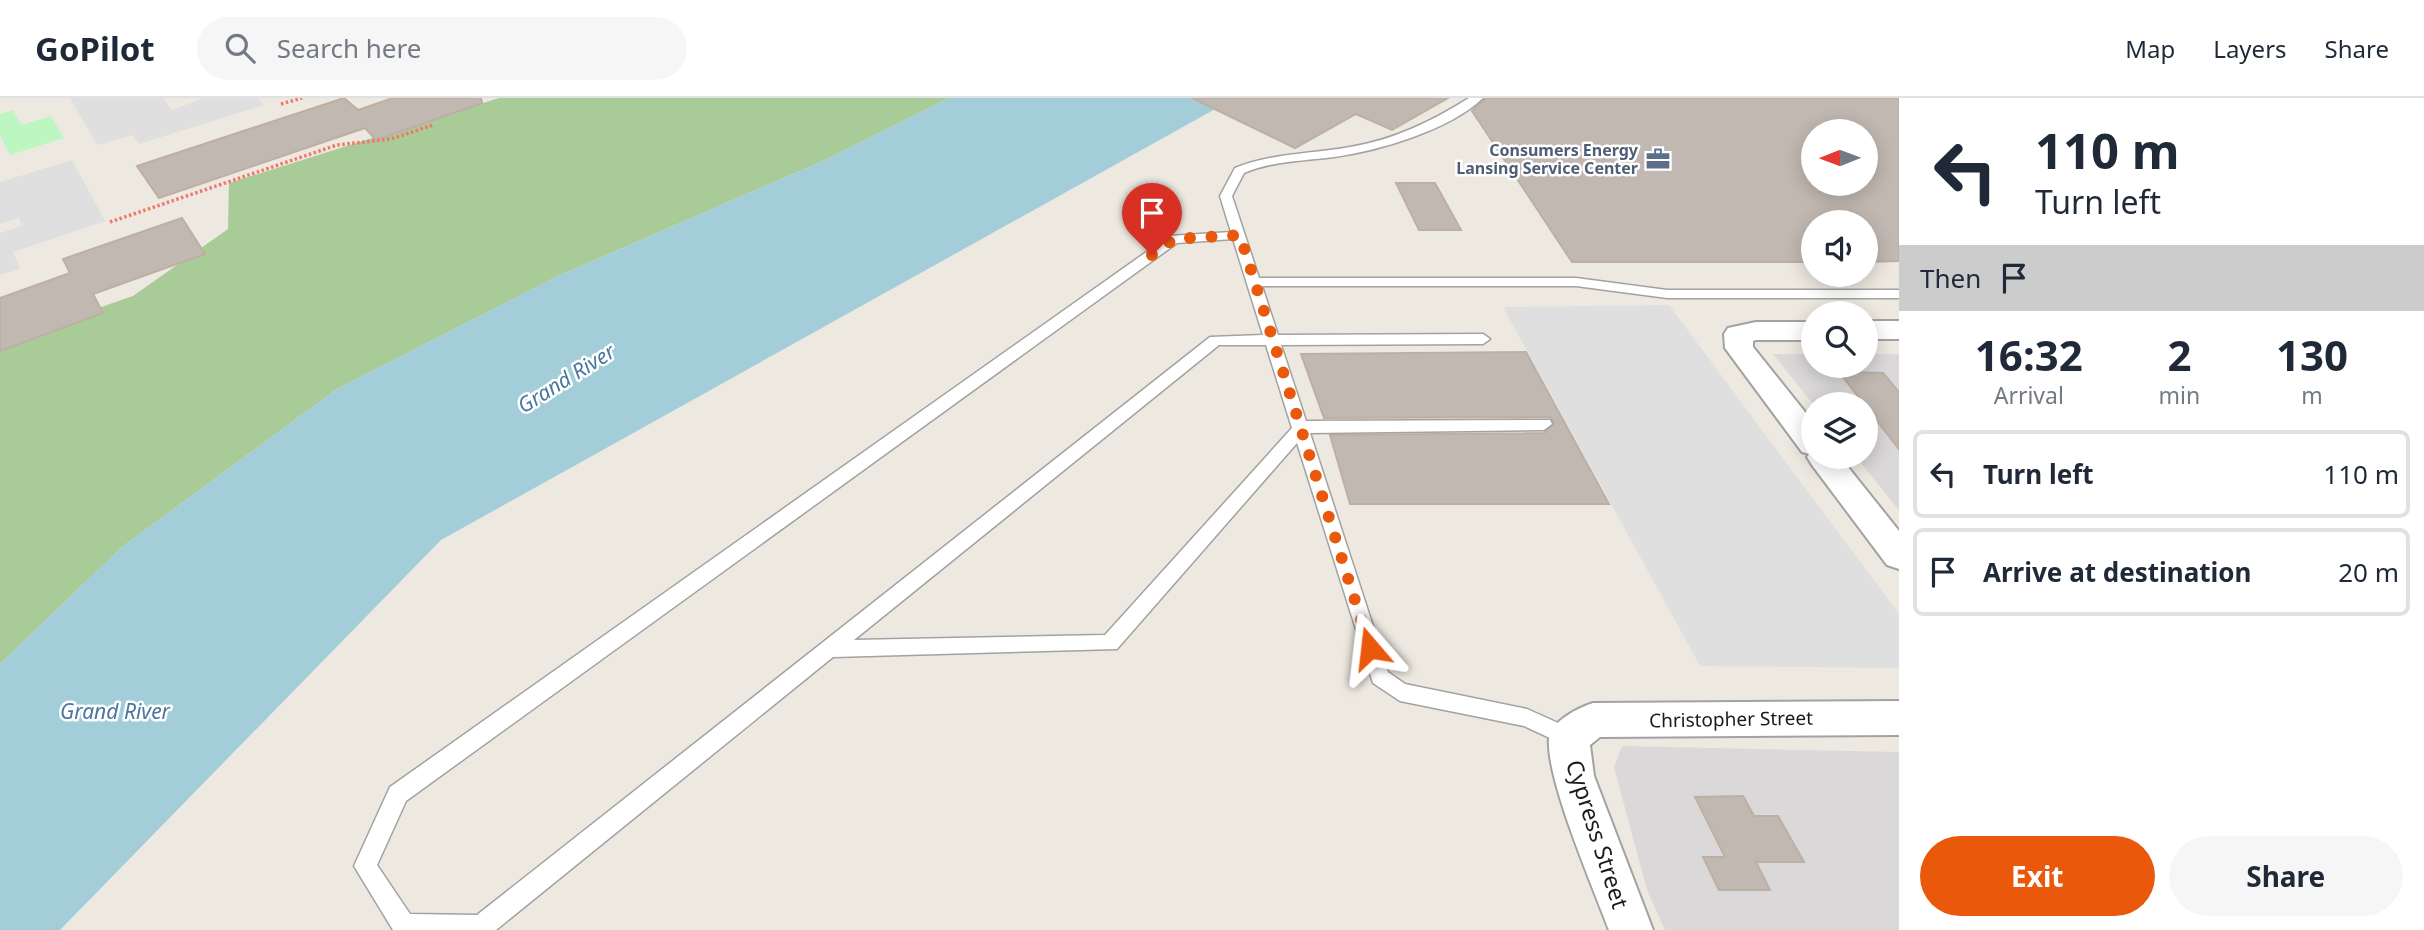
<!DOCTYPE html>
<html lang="en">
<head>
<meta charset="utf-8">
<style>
  body { margin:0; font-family:"Noto Sans",sans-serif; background:#f6f6f7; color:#1f2937; height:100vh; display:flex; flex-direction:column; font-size:26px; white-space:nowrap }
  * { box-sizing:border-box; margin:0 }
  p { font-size:23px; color:#747a83 }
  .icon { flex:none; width:38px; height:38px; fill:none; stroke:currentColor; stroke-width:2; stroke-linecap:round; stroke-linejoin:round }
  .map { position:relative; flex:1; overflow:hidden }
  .sheet { display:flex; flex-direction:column; background:#fff; width:525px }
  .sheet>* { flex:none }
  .guide { background:#fff; color:#1f2937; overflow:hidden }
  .needle { width:46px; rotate:269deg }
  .controls { position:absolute; left:1801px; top:21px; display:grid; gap:14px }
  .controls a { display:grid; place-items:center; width:77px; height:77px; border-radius:50%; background:#fff; box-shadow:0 4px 18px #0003; font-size:35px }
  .pin { position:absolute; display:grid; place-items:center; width:60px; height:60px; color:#fff; margin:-72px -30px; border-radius:50% 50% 50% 0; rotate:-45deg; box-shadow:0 0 7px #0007 }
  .pin .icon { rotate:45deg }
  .me { position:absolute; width:77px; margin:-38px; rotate:343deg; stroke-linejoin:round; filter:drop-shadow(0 0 5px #0008) }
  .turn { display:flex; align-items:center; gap:24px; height:147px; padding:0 21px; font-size:32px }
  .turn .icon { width:91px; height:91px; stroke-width:2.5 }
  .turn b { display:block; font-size:49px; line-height:60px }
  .then { display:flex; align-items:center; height:66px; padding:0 21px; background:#0003; gap:14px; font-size:26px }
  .eta { display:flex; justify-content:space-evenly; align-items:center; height:119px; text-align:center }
  .eta b { font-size:42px; font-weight:700; line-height:49px }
  .primary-button { display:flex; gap:14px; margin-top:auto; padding:14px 21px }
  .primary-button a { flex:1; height:80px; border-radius:42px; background:#ea580c; color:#fff; font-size:28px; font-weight:700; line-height:80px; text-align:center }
  .primary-button a+a { background:#f6f6f7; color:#1f2937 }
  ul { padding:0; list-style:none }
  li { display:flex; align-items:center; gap:21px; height:88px; margin:0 14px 10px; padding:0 7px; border:4px solid #e0e1e3; border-radius:10px }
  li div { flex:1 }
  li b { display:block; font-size:26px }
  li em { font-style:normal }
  header { display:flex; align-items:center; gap:42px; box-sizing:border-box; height:98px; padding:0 35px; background:#fff; border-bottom:2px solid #e0e1e3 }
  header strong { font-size:33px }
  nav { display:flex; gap:38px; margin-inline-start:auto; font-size:24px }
  .search { width:490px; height:63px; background:#f6f6f7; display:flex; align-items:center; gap:18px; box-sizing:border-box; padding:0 24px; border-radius:38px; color:#747a83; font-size:26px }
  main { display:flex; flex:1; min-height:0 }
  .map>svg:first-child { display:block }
</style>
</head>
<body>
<header>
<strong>GoPilot</strong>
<div class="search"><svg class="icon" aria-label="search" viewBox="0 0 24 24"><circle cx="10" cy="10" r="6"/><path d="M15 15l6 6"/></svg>Search here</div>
<nav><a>Map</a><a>Layers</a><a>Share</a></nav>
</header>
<main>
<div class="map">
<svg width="1899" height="832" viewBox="0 0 1899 832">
  <rect width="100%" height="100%" fill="#ede9e1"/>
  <path fill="#dad8d8" d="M1773,256H1813V268H1866V256H1899V412L1856,359H1866V306H1813Z
    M1622,648L1899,654V832H1665L1647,792L1614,669Z"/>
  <path fill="#a8cb97" d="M499,0H949L823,63L558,178L337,291L122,449L0,566V244L133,198L228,131L229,85Z"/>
  <path fill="#bef6c1" d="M13,12L21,27L51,18L64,40L10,57L0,37V16Z"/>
  <path fill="#dfdfdf" d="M70,0H163L172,12L204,0H258L264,7L139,46L133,37L97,47Z
    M72,62L105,123L13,154L20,171L0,177V135L22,128L19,120L0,126V84Z
    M1669,207L1899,516V570L1700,568L1503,209Z"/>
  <path fill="#a3ced9" d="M949,0H1235L441,442L60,832H0V566L122,449L337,291L558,178L823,63Z"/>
  <path fill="#c1b8b1" stroke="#bdafa4" stroke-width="2" fill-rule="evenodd" d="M344,0L358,12L393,0H481L482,5L376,42L365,30L159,100L137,68Z
    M1192,0H1448L1392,32L1356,16L1295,50Z
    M1486,0H1899V163L1866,164V124H1813V164H1572L1472,13ZM1813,33H1866V86H1813Z
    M1396,85H1435L1461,132H1419Z
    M182,120L205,156L93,196L103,215L0,253V200L70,175L63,161Z
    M1526,254L1609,406H1350L1330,337L1544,335L1554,325L1550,319L1324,320L1301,256Z
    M1839,274L1883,275L1899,294V351Z
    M1743,698L1754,718H1778L1804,764H1756L1770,792H1719L1703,759H1725L1695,699Z"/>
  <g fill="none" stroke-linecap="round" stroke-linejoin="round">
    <g stroke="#a2a2a2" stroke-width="3">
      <path id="lane" d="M1469,0H1483C1450,32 1378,53 1334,59C1304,63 1272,63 1244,75L1232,98L1259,180H1576L1667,192H1899V200H1667L1576,188H1262L1278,237L1483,236L1490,241L1483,246L1281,247L1306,323L1550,322L1552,326L1544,332L1310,335L1388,574L1405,586L1527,611L1576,633L1579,640L1576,647L1569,649L1524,628L1400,603L1373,585L1297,345L1117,551L833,559L496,832H393L354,768L390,689L1169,138L1231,134L1220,98L1235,70C1271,55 1312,56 1350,49C1394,42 1432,23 1469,0ZM1233,141L1263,237L1210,239L477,817L410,816L377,767L406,703L1177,145ZM1219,247H1266L1292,330L1105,537L854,542Z"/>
    </g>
    <g stroke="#a2a2a2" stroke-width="4">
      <path id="street" d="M1866,223H1899V241H1866Z
        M1756,224H1813V242H1756L1753,243V249L1813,324V359H1840L1899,433V471L1887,467L1812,367L1807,359L1809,356L1802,354L1725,250L1724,236L1728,230Z
        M1899,603V637L1600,639L1590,647L1594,678L1653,832H1609C1593,789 1546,681 1549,641C1551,623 1578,610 1593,605Z"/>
    </g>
    <path stroke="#f3766b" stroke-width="3.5" stroke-dasharray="2.5 2.5" stroke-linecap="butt" d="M281,6L302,0
      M110,124L337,47L391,41L433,27"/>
    <use href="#lane" fill="#fff" fill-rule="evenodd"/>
    <use href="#street" fill="#fff" fill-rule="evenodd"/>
  </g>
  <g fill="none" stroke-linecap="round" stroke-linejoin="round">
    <path stroke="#ea580c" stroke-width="12" stroke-dasharray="0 21.6" d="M1152,157L1174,141L1240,137L1370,550"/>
  </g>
  <defs>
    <g id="office-bare" transform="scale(1.89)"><path d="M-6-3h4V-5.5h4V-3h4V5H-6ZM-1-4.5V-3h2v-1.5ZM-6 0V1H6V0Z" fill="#5c6f8a" stroke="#fff" stroke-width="2.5" paint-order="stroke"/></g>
  </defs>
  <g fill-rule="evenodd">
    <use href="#office-bare" x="1658" y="61"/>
  </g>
  <g text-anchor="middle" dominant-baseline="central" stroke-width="5" stroke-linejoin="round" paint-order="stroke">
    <g font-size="16" font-weight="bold" fill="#4e5e75" stroke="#fff" text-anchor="end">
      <text x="1638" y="52">Consumers Energy<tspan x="1638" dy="18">Lansing Service Center</tspan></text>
    </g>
    <g font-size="19" fill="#1b1b1b" stroke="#fff">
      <text transform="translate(1731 621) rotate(-1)">Christopher Street</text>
    </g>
    <g font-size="21" font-style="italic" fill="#4a779f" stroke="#fff">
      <text transform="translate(566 280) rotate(-32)">Grand River</text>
      <text x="115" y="613">Grand River</text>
    </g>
    <g font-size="23" fill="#1b1b1b" stroke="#fff">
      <text transform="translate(1598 736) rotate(72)">Cypress Street</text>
    </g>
  </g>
</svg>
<div class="controls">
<a><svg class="needle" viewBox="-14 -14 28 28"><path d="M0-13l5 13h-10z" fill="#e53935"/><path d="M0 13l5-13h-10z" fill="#747a83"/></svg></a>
<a><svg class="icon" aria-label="sound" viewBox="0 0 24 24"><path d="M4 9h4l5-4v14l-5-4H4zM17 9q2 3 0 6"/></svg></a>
<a><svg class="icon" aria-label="search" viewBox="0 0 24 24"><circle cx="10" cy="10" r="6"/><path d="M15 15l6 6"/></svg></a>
<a><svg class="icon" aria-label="layers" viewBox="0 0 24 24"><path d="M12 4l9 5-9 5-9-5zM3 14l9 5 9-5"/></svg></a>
</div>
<div class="pin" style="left:1152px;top:157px;background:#d93025"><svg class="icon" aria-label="arrive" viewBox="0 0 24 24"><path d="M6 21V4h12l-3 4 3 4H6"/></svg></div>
<svg class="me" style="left:1370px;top:550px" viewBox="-20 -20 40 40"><path d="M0-17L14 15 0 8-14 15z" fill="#ea580c" stroke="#fff" stroke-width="4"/></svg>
</div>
<section class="sheet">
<div class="guide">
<div class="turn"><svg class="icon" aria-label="left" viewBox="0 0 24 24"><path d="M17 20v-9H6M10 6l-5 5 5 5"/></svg><div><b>110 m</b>Turn left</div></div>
<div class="then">Then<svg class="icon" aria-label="arrive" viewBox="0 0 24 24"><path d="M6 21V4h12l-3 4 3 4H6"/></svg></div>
</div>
<div class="eta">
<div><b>16:32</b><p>Arrival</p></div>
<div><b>2</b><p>min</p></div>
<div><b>130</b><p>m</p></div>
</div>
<ul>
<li><svg class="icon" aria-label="left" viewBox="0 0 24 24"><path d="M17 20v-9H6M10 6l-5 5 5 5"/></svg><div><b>Turn left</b></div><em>110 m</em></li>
<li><svg class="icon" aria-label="arrive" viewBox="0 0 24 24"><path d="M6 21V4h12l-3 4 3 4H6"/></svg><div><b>Arrive at destination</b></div><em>20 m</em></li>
</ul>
<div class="primary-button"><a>Exit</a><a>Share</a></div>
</section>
</main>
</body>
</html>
